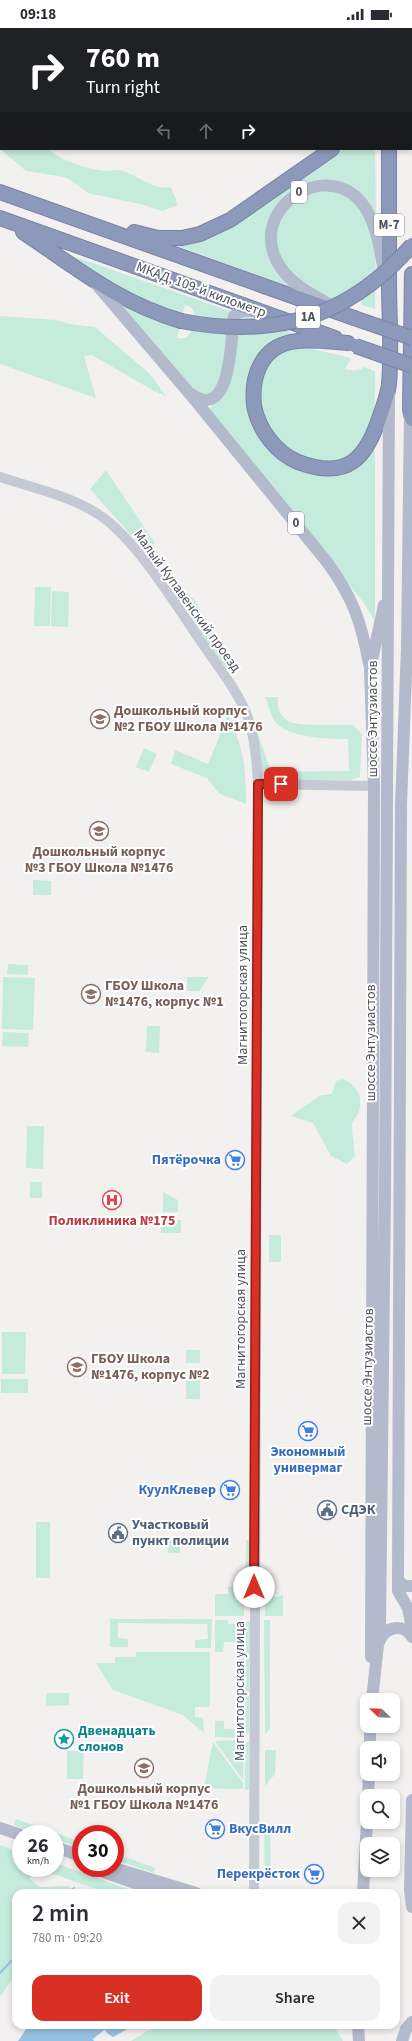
<!DOCTYPE html>
<html lang="en">
<head>
<meta charset="utf-8">
<style>
  body { margin:0; font-family:"Source Sans 3",sans-serif; background:#f2f2f3; color:#2b2b33; height:100vh; display:flex; flex-direction:column; font-size:15px; white-space:nowrap }
  * { box-sizing:border-box; margin:0 }
  p { font-size:13px; color:#7c7c81 }
  .icon { flex:none; width:22px; height:22px; fill:none; stroke:currentColor; stroke-width:2; stroke-linecap:round; stroke-linejoin:round }
  .map { position:relative; flex:1; overflow:hidden }
  .side { position:absolute; left:12px; top:1861px; width:388px; height:140px; display:flex; flex-direction:column; background:#fff; border-radius:12px; box-shadow:0 2px 6px #0003 }
  .side>* { flex:none }
  .hud { position:absolute; left:0px; top:0px; width:412px; height:122px; box-shadow:0 2px 6px #0003; background:#202124; color:#fff; overflow:hidden }
  .needle { width:26px; rotate:293deg }
  .controls { position:absolute; left:360px; top:1665px; display:grid; gap:8px }
  .controls a { display:grid; place-items:center; width:40px; height:40px; border-radius:8px; background:#fff; box-shadow:0 2px 6px #0003; font-size:20px }
  .speed { position:absolute; left:12px; top:1797px; display:flex; gap:8px; font-size:20px; font-weight:700; text-align:center }
  .speed>* { display:grid; place-content:center; width:52px; height:52px; border-radius:50%; background:#fff; box-shadow:0 2px 6px #0003; line-height:1 }
  .speed small { font-size:10px; font-weight:400 }
  .speed .limit { border:6px solid #d22; background:#fff; color:#111 }
  .pin { position:absolute; display:grid; place-items:center; width:34px; height:34px; color:#fff; margin:-17px; border-radius:8px; box-shadow:0 2px 6px #0006 }
  .me { position:absolute; width:44px; margin:-22px; rotate:0deg; stroke-linejoin:round; filter:drop-shadow(0 0 3px #0008) }
  .turn { display:flex; align-items:center; gap:14px; height:84px; padding:0 20px; font-size:18px }
  .turn .icon { width:52px; height:52px; stroke-width:2.5 }
  .turn b { display:block; font-size:28px; line-height:34px }
  .lanes { display:flex; align-items:center; height:38px; padding:0 20px; background:#0003; justify-content:center; gap:20px; direction:ltr }
  .lanes .off { opacity:.35 }
  .round { display:grid; place-items:center; flex:none; width:42px; height:42px; border-radius:12px; background:#f2f2f3 }
  .headline { display:flex; align-items:center; justify-content:space-between; height:68px; padding:0 20px }
  h1 { font-size:24px; font-weight:600; line-height:30px }
  .action { display:flex; gap:8px; margin-top:auto; padding:8px 20px }
  .action a { flex:1; height:46px; border-radius:12px; background:#d93025; color:#fff; font-size:16px; font-weight:600; line-height:46px; text-align:center }
  .action a+a { background:#f2f2f3; color:#2b2b33 }
  .status { display:flex; justify-content:space-between; align-items:center; height:28px; padding:0 20px; background:#fff; direction:ltr }
  .status svg { height:11px; fill:currentColor }
  .map>svg:first-child { display:block }
</style>
</head>
<body>
<div class="status"><b>09:18</b><svg viewBox="0 0 49 12"><path d="M0 12V9h3v3zM5 12V6h3v6zM10 12V3h3v9zM15 12V0h3v12zM26 1h20v11H26zM47 4h2v5h-2z"/></svg></div>
<div class="map">
<svg width="412" height="2013" viewBox="0 0 412 2013">
  <rect width="100%" height="100%" fill="#f2f1f0"/>
  <path fill="#c4ebdc" d="M0,105L1,121H48C61,133 87,141 105,143C111,143 117,141 123,143C139,148 154,163 171,159L178,177L162,183L144,177L88,165L72,153L64,149L26,143L0,121Z
    M343,121H375L376,190L370,180L320,155L269,196L293,260L169,215L226,200L240,193Z
    M332,162C339,165 349,168 354,173C381,196 375,249 375,281L362,277L360,268L347,263L343,274L329,270L289,246L275,220L280,187L302,167Z
    M61,224L230,283V296L223,351L216,365L198,366L120,274L180,298L177,310C180,310 184,311 187,309C192,306 196,287 193,282C192,279 188,278 185,277L182,288L123,264Z
    M0,288L56,292L69,296L95,299L150,346L166,368L154,363L92,327L84,328L96,370L0,336Z
    M245,288L306,310C294,314 272,318 261,324C241,337 251,377 254,396L316,446L372,421L375,423V594L364,575L209,383L212,377L221,369L239,289Z
    M308,320L351,330L345,341C351,342 359,344 364,339L375,343C375,365 377,397 362,417C321,470 235,396 265,342C276,323 287,321 308,320Z
    M106,442L155,515L143,523L136,513L90,461Z
    M167,554L193,570L233,636L226,640L164,556Z
    M35,559H51L50,598H34Z
    M52,563L69,564L68,599L51,598Z
    M265,669H278C277,679 279,687 288,693C297,699 340,696 353,697L362,706L360,749L350,752H277L270,751L263,746L247,674L271,744L349,743L348,711C330,711 285,710 274,692C270,685 268,676 265,669Z
    M228,687C244,720 246,740 246,776L220,766L207,750L171,736L175,722L208,736Z
    M144,720L157,726L149,744L136,739Z
    M33,852L51,853V867H33Z
    M8,936L28,937V947L7,946Z
    M3,949L35,950L33,1002L2,1001Z
    M187,949H209L199,963H187Z
    M147,998H160L159,1025L146,1024Z
    M3,1004L29,1005L28,1019L2,1018Z
    M343,1051C357,1057 363,1067 359,1083C358,1088 353,1091 352,1096C352,1106 354,1117 355,1128L347,1136L331,1128L313,1095L291,1088L319,1068L332,1066L336,1053Z
    M27,1098H44L43,1141L26,1140Z
    M30,1154H42V1170H30Z
    M163,1164L178,1172V1184H163Z
    M161,1192H181V1205H161Z
    M269,1207H281V1234H269Z
    M2,1304H26L25,1346H2Z
    M186,1322H200V1335H186Z
    M186,1344H200V1371H186Z
    M1,1351H28V1365H1Z
    M36,1494H50V1550H36Z
    M169,1509H181L180,1525H168Z
    M246,1512H250V1570H245Z
    M235,1551H244V1570L236,1571Z
    M228,1559H234L235,1572H244V1588H215V1566H228Z
    M283,1567V1588H265V1572Z
    M110,1591H212L211,1620H195V1612L208,1611L207,1596L118,1595V1610L128,1611V1619H110Z
    M215,1592H228V1596H236V1592H244L243,1710L215,1709V1693H224V1701H239L238,1614H224L223,1624H215Z
    M264,1592H270V1701L265,1706Z
    M246,1594H250L249,1705L245,1706Z
    M136,1624H210V1679H195V1689L203,1690L204,1705L183,1687L113,1662L96,1635H115V1629H136Z
    M46,1665H69V1677L46,1678Z
    M244,1712L243,1752L215,1713Z
    M213,1714L243,1755V1761L204,1760Z
    M245,1714H249V1762H245Z
    M265,1722H276L275,1746L265,1758Z
    M67,1723H84L83,1751H67Z
    M16,1791L81,1814V1820L55,1811V1806H40L14,1797Z
    M264,1803H270L271,1850H265Z
    M0,1817L21,1825V1840H32L30,1851L40,1859L68,1858L76,1865H16V1945L0,1969Z
    M122,1828L155,1840L154,1845L118,1833Z
    M55,1835L139,1865H108L36,1840H55Z
    M157,1997H333L343,2013H131Z"/>
  <path fill="#95c2e4" d="M29,1997H83L94,2013H18Z
    M101,1997H135L113,2009L108,2006Z"/>
  <g fill="none" stroke-linecap="round" stroke-linejoin="round">
    <path stroke="#95c2e4" stroke-width="2" d="M67,1865L74,1860
      M0,1945L16,1928"/>
    <path stroke="#95c2e4" stroke-width="13" d="M80,2013L100,1997"/>
    <g stroke="#7884a6" stroke-width="16">
      <path id="highway" d="M389,1V0
        M0,164L354,290
        M0,190L335,310
        M23,204C77,240 117,274 181,293
        M134,204L158,210H182L200,206L230,192L332,121
        M412,246L410,381L412,391
        M348,315C330,314 309,310 291,314C261,320 251,349 254,377C258,401 276,425 298,434C348,453 367,430 381,385C384,376 388,366 389,356C392,323 389,287 389,254C389,209 389,165 389,121"/>
    </g>
    <path stroke="#c5c9d3" stroke-width="10" d="M0,449C33,460 72,468 101,488C139,515 177,579 204,618C219,640 237,662 247,687C255,708 257,734 258,756L254,1865
      M258,756L374,758"/>
    <path stroke="#b3bacc" stroke-width="12" d="M97,257L190,366L327,534C353,570 361,593 369,636
      M329,276C311,266 293,257 281,240C241,182 331,124 366,181C378,201 381,228 385,251
      M191,366C232,395 231,309 234,288L241,283H255
      M410,382L407,620L401,777L398,1552V1563L408,1580L412,1600
      M398,1552L404,1558H412
      M379,1614C384,1599 404,1594 412,1609
      M371,1629L374,758L370,641L384,577
      M372,1672L380,1598L385,1170L389,367
      M370,1720V1698
      M368,1768L369,1746
      M412,1772L410,1862L412,1879
      M0,1800L21,1807
      M55,1819L81,1828
      M92,1840L164,1865
      M114,1840L196,1865
      M363,1865L367,1794
      M358,1997L359,2013
      M402,2013L406,2001L412,1994"/>
    <use href="#highway" stroke="#8d99ba" stroke-width="14"/>
    <g stroke="#7884a6" stroke-width="16" stroke-linecap="butt">
      <path id="highway-bridge" d="M354,290L412,310
        M181,293C275,311 348,290 412,217
        M356,318L412,338"/>
    </g>
    <use href="#highway-bridge" stroke="#8d99ba" stroke-width="14"/>
  </g>
  <g fill="none" stroke-linecap="round" stroke-linejoin="round">
    <g stroke="#8d1f18" stroke-width="10">
      <path id="route" d="M254,1559L258,756H281"/>
    </g>
    <use href="#route" stroke="#d93025" stroke-width="7"/>
  </g>
  <defs>
    <g id="school-ring" transform="scale(1)"><circle r="9.5" fill="#fff" stroke="#8d6e63" stroke-width="1.5"/><path d="M0-5L7-2L0 1L-7-2ZM-4 1L0 2.5L4 1V4Q0 6-4 4Z" fill="#8d6e63"/></g>
    <g id="supermarket-ring" transform="scale(1)"><circle r="9.5" fill="#fff" stroke="#3f7fe0" stroke-width="1.5"/><path d="M-6-5.5h2.5l.6 2H6L4.5 2H-2.5L-4.4-4H-6ZM-1.5 3.2a1.3 1.3 0 1 0 .1 0ZM3 3.2a1.3 1.3 0 1 0 .1 0Z" fill="#3f7fe0"/></g>
    <g id="hospital-ring" transform="scale(1)"><circle r="9.5" fill="#fff" stroke="#e0444e" stroke-width="1.5"/><path d="M-5-5h3v3.5h4V-5h3V5h-3V1.5h-4V5h-3Z" fill="#e0444e"/></g>
    <g id="civic-ring" transform="scale(1)"><circle r="9.5" fill="#fff" stroke="#5c6f8a" stroke-width="1.5"/><path d="M-.6-6.5H3V-4.5H.6V-3L4-1V1h2V6H-6V1h2V-1L-.6-3ZM-1.2 2.5V6h2.4V2.5Z" fill="#5c6f8a"/></g>
    <g id="sight-ring" transform="scale(1)"><circle r="9.5" fill="#fff" stroke="#0f9aa8" stroke-width="1.5"/><path d="M0-6L1.8-2.2L6-1.7L2.9 1.2L3.7 5.4L0 3.3L-3.7 5.4L-2.9 1.2L-6-1.7L-1.8-2.2Z" fill="#0f9aa8"/></g>
  </defs>
  <g fill-rule="evenodd">
    <use href="#school-ring" x="100" y="691"/>
    <use href="#school-ring" x="99" y="803"/>
    <use href="#school-ring" x="91" y="966"/>
    <use href="#supermarket-ring" x="235" y="1132"/>
    <use href="#hospital-ring" x="112" y="1172"/>
    <use href="#school-ring" x="77" y="1339"/>
    <use href="#supermarket-ring" x="308" y="1403"/>
    <use href="#supermarket-ring" x="230" y="1462"/>
    <use href="#civic-ring" x="327" y="1482"/>
    <use href="#civic-ring" x="118" y="1505"/>
    <use href="#sight-ring" x="64" y="1711"/>
    <use href="#school-ring" x="144" y="1740"/>
    <use href="#supermarket-ring" x="215" y="1801"/>
    <use href="#supermarket-ring" x="314" y="1846"/>
  </g>
  <g text-anchor="middle" dominant-baseline="central" stroke-width="4" stroke-linejoin="round" paint-order="stroke">
    <g fill="#fff" stroke="#80848d" stroke-width="1">
      <rect x="291" y="153" width="16" height="22" rx="3"/>
      <rect x="374" y="186" width="30" height="22" rx="3"/>
      <rect x="296" y="278" width="24" height="22" rx="3"/>
      <rect x="288" y="484" width="16" height="22" rx="3"/>
    </g>
    <g font-size="13" font-weight="bold" fill="#4a4f5c">
      <text x="299" y="164">0</text>
      <text x="389" y="197">М-7</text>
      <text x="308" y="289">1A</text>
      <text x="296" y="495">0</text>
    </g>
    <g font-size="14" fill="#4a4f5c" stroke="#fff">
      <text transform="translate(201 262) rotate(20)">МКАД, 109-й километр</text>
      <text transform="translate(187 573) rotate(54)">Малый Купавенский проезд</text>
      <text transform="translate(373 691) rotate(-90)">шоссе Энтузиастов</text>
      <text transform="translate(243 967) rotate(-90)">Магнитогорская улица</text>
      <text transform="translate(371 1015) rotate(-90)">шоссе Энтузиастов</text>
      <text transform="translate(241 1291) rotate(-90)">Магнитогорская улица</text>
      <text transform="translate(368 1339) rotate(-89)">шоссе Энтузиастов</text>
      <text transform="translate(240 1663) rotate(-90)">Магнитогорская улица</text>
    </g>
    <g font-size="14" font-weight="bold" fill="#785e54" stroke="#fff" text-anchor="start">
      <text x="114" y="683">Дошкольный корпус<tspan x="114" dy="16">№2 ГБОУ Школа №1476</tspan></text>
      <text x="99" y="824" text-anchor="middle">Дошкольный корпус<tspan x="99" dy="16">№3 ГБОУ Школа №1476</tspan></text>
      <text x="105" y="958">ГБОУ Школа<tspan x="105" dy="16">№1476, корпус №1</tspan></text>
      <text x="91" y="1331">ГБОУ Школа<tspan x="91" dy="16">№1476, корпус №2</tspan></text>
      <text x="144" y="1761" text-anchor="middle">Дошкольный корпус<tspan x="144" dy="16">№1 ГБОУ Школа №1476</tspan></text>
    </g>
    <g font-size="14" font-weight="bold" fill="#366cbe" stroke="#fff" text-anchor="end">
      <text x="221" y="1132">Пятёрочка</text>
      <text x="308" y="1424" text-anchor="middle">Экономный<tspan x="308" dy="16">универмаг</tspan></text>
      <text x="216" y="1462">КуулКлевер</text>
      <text x="229" y="1801" text-anchor="start">ВкусВилл</text>
      <text x="300" y="1846">Перекрёсток</text>
    </g>
    <g font-size="14" font-weight="bold" fill="#be3a42" stroke="#fff">
      <text x="112" y="1193">Поликлиника №175</text>
    </g>
    <g font-size="14" font-weight="bold" fill="#4e5e75" stroke="#fff" text-anchor="start">
      <text x="341" y="1482">СДЭК</text>
      <text x="132" y="1497">Участковый<tspan x="132" dy="16">пункт полиции</tspan></text>
    </g>
    <g font-size="14" font-weight="bold" fill="#0d838f" stroke="#fff" text-anchor="start">
      <text x="78" y="1703">Двенадцать<tspan x="78" dy="16">слонов</tspan></text>
    </g>
  </g>
</svg>
<div class="controls">
<a><svg class="needle" viewBox="-14 -14 28 28"><path d="M0-13l5 13h-10z" fill="#e53935"/><path d="M0 13l5-13h-10z" fill="#7c7c81"/></svg></a>
<a><svg class="icon" aria-label="sound" viewBox="0 0 24 24"><path d="M4 9h4l5-4v14l-5-4H4zM17 9q2 3 0 6"/></svg></a>
<a><svg class="icon" aria-label="search" viewBox="0 0 24 24"><circle cx="10" cy="10" r="6"/><path d="M15 15l6 6"/></svg></a>
<a><svg class="icon" aria-label="layers" viewBox="0 0 24 24"><path d="M12 4l9 5-9 5-9-5zM3 14l9 5 9-5"/></svg></a>
</div>
<div class="speed"><div>26<small>km/h</small></div><div class="limit">30</div></div>
<div class="pin" style="left:281px;top:756px;background:#d93025"><svg class="icon" aria-label="arrive" viewBox="0 0 24 24"><path d="M6 21V4h12l-3 4 3 4H6"/></svg></div>
<svg class="me" style="left:254px;top:1559px" viewBox="-20 -20 40 40"><circle r="19" fill="#fff"/><path d="M0-13L10 11 0 6-10 11z" fill="#d93025"/></svg>
<div class="hud">
<div class="turn"><svg class="icon" aria-label="right" viewBox="0 0 24 24"><path d="M7 20v-9h11M14 6l5 5-5 5"/></svg><div><b>760 m</b>Turn right</div></div>
<div class="lanes"><svg class="icon off" aria-label="left" viewBox="0 0 24 24"><path d="M17 20v-9H6M10 6l-5 5 5 5"/></svg><svg class="icon off" aria-label="ahead" viewBox="0 0 24 24"><path d="M12 20V5M6 11l6-6 6 6"/></svg><svg class="icon" aria-label="right" viewBox="0 0 24 24"><path d="M7 20v-9h11M14 6l5 5-5 5"/></svg></div>
</div>
<section class="side">
<div class="headline"><div><h1>2 min</h1><p>780 m · 09:20</p></div><a class="round"><svg class="icon" aria-label="close" viewBox="0 0 24 24"><path d="M6 6l12 12M18 6L6 18"/></svg></a></div>
<div class="action"><a>Exit</a><a>Share</a></div>
</section>
</div>
</body>
</html>
